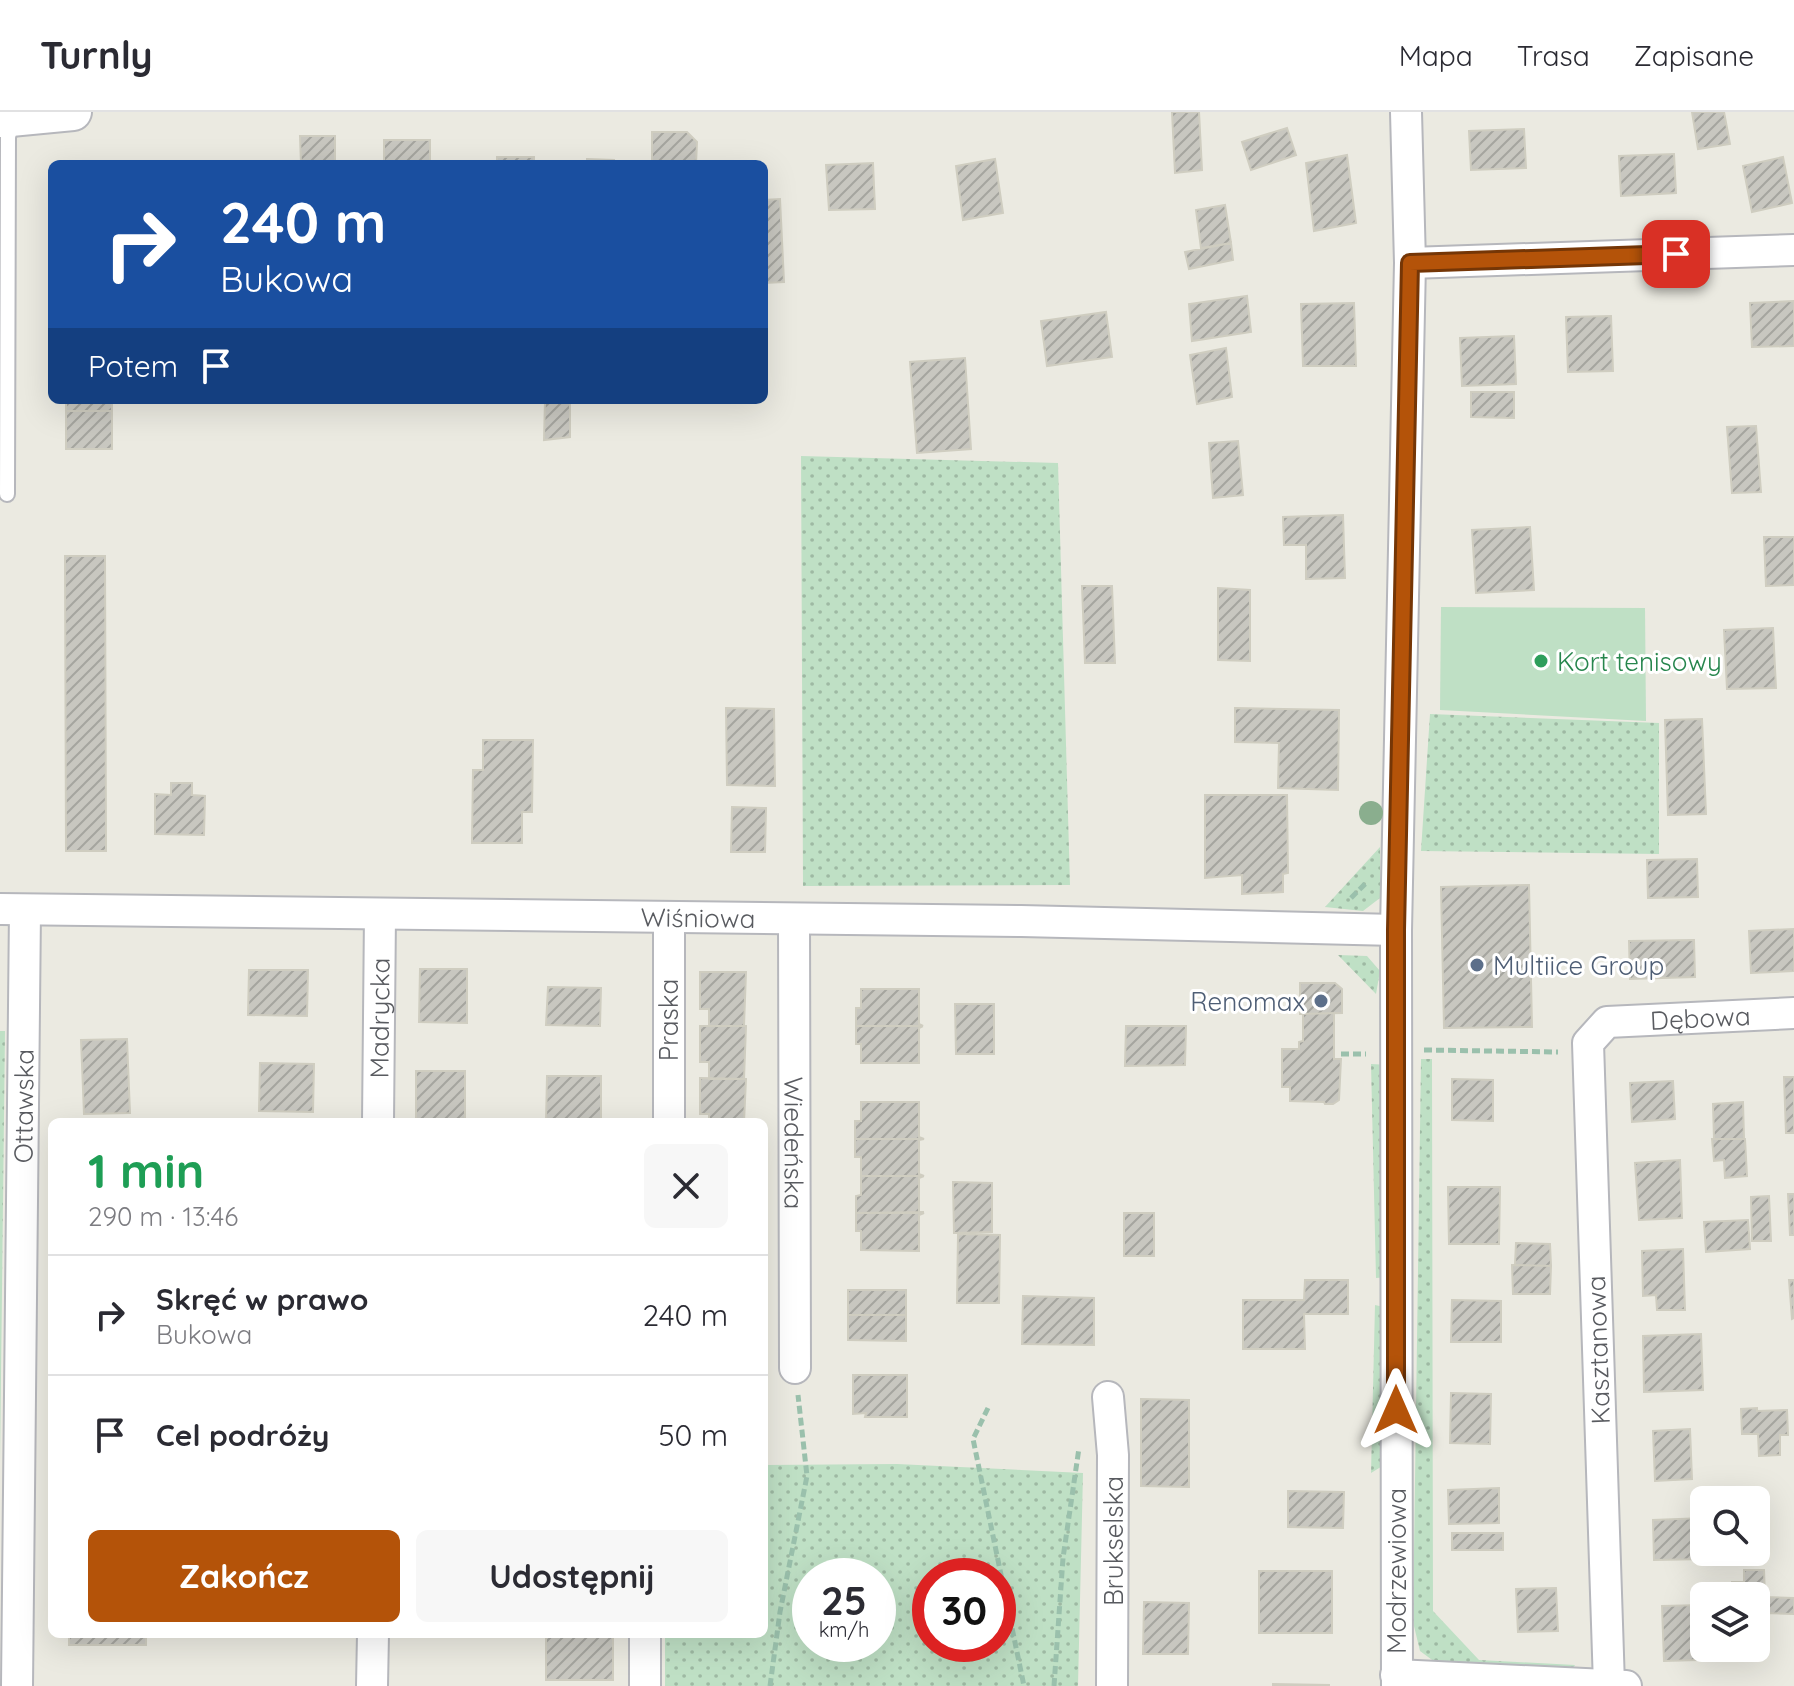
<!DOCTYPE html>
<html lang="pl">
<head>
<meta charset="utf-8">
<style>
  body { margin:0; font-family:Quicksand,sans-serif; background:#f7f7f7; color:#2b2b33; height:100vh; display:flex; flex-direction:column; font-size:30px; white-space:nowrap }
  * { box-sizing:border-box; margin:0 }
  p { font-size:26px; color:#7c7c81 }
  .icon { flex:none; width:44px; height:44px; fill:none; stroke:currentColor; stroke-width:2; stroke-linecap:round; stroke-linejoin:round }
  .map { position:relative; flex:1; overflow:hidden }
  .panel { position:absolute; left:48px; top:1006px; width:720px; height:520px; display:flex; flex-direction:column; background:#fff; border-radius:12px; box-shadow:0 8px 32px #0002 }
  .panel>* { flex:none }
  .guide { position:absolute; left:48px; top:48px; width:720px; height:244px; border-radius:12px; box-shadow:0 8px 32px #0002; background:#1a4fa0; color:#fff; overflow:hidden }
  .fabs { position:absolute; left:1690px; top:1374px; display:grid; gap:16px }
  .fabs a { display:grid; place-items:center; width:80px; height:80px; border-radius:12px; background:#fff; box-shadow:0 8px 32px #0002; font-size:40px }
  .speed { position:absolute; left:792px; top:1446px; display:flex; gap:16px; font-size:40px; font-weight:700; text-align:center }
  .speed>* { display:grid; place-content:center; width:104px; height:104px; border-radius:50%; background:#fff; box-shadow:0 8px 32px #0002; line-height:1 }
  .speed small { font-size:20px; font-weight:400 }
  .speed .limit { border:12px solid #d22; background:#fff; color:#111 }
  .pin { position:absolute; display:grid; place-items:center; width:68px; height:68px; color:#fff; margin:-34px; border-radius:16px; box-shadow:0 4px 12px #0006 }
  .me { position:absolute; width:88px; margin:-44px; rotate:0deg; stroke-linejoin:round; filter:drop-shadow(0 0 6px #0008) }
  .turn { display:flex; align-items:center; gap:28px; height:168px; padding:0 40px; font-size:36px }
  .turn .icon { width:104px; height:104px; stroke-width:2.5 }
  .turn b { display:block; font-size:56px; line-height:68px }
  .then { display:flex; align-items:center; height:76px; padding:0 40px; background:#0003; gap:16px; font-size:30px }
  .round { display:grid; place-items:center; flex:none; width:84px; height:84px; border-radius:12px; background:#f7f7f7 }
  .headline { display:flex; align-items:center; justify-content:space-between; height:136px; padding:0 40px }
  h1 { font-size:48px; font-weight:700; line-height:60px; color:#1e9e55 }
  .button { display:flex; gap:16px; margin-top:auto; padding:16px 40px }
  .button a { flex:1; height:92px; border-radius:12px; background:#b45309; color:#fff; font-size:32px; font-weight:700; line-height:92px; text-align:center }
  .button a+a { background:#f7f7f7; color:#2b2b33 }
  ul { padding:0; list-style:none }
  li { display:flex; align-items:center; gap:24px; height:120px; padding:0 40px; border-top:2px solid #e1e1e2 }
  li div { flex:1 }
  li b { display:block; font-size:30px }
  li em { font-style:normal }
  header { display:flex; align-items:center; gap:48px; box-sizing:border-box; height:112px; padding:0 40px; background:#fff; border-bottom:2px solid #e1e1e2 }
  header strong { font-size:38px }
  nav { display:flex; gap:44px; margin-inline-start:auto; font-size:28px }
  .map>svg:first-child { display:block }
</style>
</head>
<body>
<header>
<strong>Turnly</strong>
<nav><a>Mapa</a><a>Trasa</a><a>Zapisane</a></nav>
</header>
<div class="map">
<svg width="1794" height="1574" viewBox="0 0 1794 1574">
  <defs>
    <pattern id="grass-dots" width="8" height="8" patternUnits="userSpaceOnUse" patternTransform="scale(2)"><rect width="8" height="8" fill="#bfe0c5"/><path d="M2 2h.1M6 6h.1" fill="none" stroke="#9eb9a3" stroke-width="1.8" stroke-linecap="round"/></pattern>
    <pattern id="building-hatch" width="6" height="6" patternUnits="userSpaceOnUse" patternTransform="scale(2)"><rect width="6" height="6" fill="#c8c7c0"/><path d="M-1 1l2-2M0 6l6-6M5 7l2-2" fill="none" stroke="#a5a59f"/></pattern>
  </defs>
  <rect width="100%" height="100%" fill="#ebeae1"/>
  <path fill="url(#grass-dots)" fill-rule="evenodd" d="M801,344L1058,351L1070,773L803,774Z
    M1430,602L1659,611V742L1421,739Z
    M1380,735V786L1363,799L1325,795Z
    M1338,843L1367,844L1380,859L1376,882Z
    M0,919H5L0,1352Z
    M1421,947H1432L1433,1499L1479,1548L1575,1553L1569,1563L1443,1556L1420,1539L1413,1510Z
    M1371,952L1390,953L1389,1165L1376,1166Z
    M1375,1193L1388,1196L1384,1353L1371,1361Z
    M897,1352L1083,1361L1078,1574H665V1522H764V1353ZM810,1464H878V1532H810ZM930,1464H998V1532H930Z"/>
  <path fill="#bfe0c5" d="M1441,495L1645,496L1646,609L1440,598Z"/>
  <path fill="url(#building-hatch)" stroke="#cfcdc0" stroke-width="2" d="M1172,0H1199L1202,58L1175,61Z
    M1692,0H1724L1730,32L1698,37Z
    M1287,16L1296,43L1251,58L1242,30Z
    M1524,17L1526,56L1471,58L1469,19Z
    M652,20H687L697,30L696,52H652Z
    M300,24H335V52H301Z
    M384,28H430V52H384Z
    M1674,42L1676,81L1621,84L1619,44Z
    M1347,43L1356,111L1314,119L1306,51Z
    M497,45H534V52H497Z
    M1783,45L1792,91L1752,100L1743,54Z
    M587,47L614,48V52H587Z
    M995,47L1003,101L963,108L956,54Z
    M873,51L875,97L829,98L826,53Z
    M780,87L784,170L764,171V88Z
    M1225,93L1231,131L1201,136L1196,98Z
    M1231,131L1233,148L1189,157L1185,140Z
    M1247,184L1251,220L1192,229L1189,192Z
    M1794,189V234L1752,235L1750,191Z
    M1354,191L1356,254H1303L1301,192Z
    M1106,200L1112,245L1047,254L1041,209Z
    M1611,204L1613,259L1568,260L1566,205Z
    M1514,224L1516,272L1462,274L1460,226Z
    M1226,236L1232,285L1197,292L1190,243Z
    M965,246L971,337L917,341L910,250Z
    M1471,280H1514V306L1471,305Z
    M66,288H112V299H66Z
    M545,288H570V325L544,328Z
    M66,299H112V337H66Z
    M1756,314L1761,380L1732,381L1727,315Z
    M1238,329L1243,383L1213,386L1209,331Z
    M1343,403L1345,466L1306,467V433H1284L1283,405Z
    M1530,415L1534,478L1476,481L1472,418Z
    M1764,425H1794V473L1766,474Z
    M65,444H105L106,739H66Z
    M1082,474H1112L1115,551H1085Z
    M1218,476L1250,478V549L1218,548Z
    M1773,516L1776,576L1727,577L1724,518Z
    M726,596L774,597L775,674L727,673Z
    M1235,596L1339,598L1338,678L1278,676L1279,631L1235,630Z
    M1702,607L1706,702L1668,703L1665,608Z
    M483,628H533L532,700H522V731H472L473,658H483Z
    M171,671H192V683L205,684L204,723L155,722V682L171,683Z
    M1205,683H1287L1288,761L1283,762V780L1242,782V763L1205,766Z
    M732,695L766,696L765,740H731Z
    M1697,747L1698,785L1648,786L1647,748Z
    M1529,773L1532,915L1444,916L1441,775Z
    M1794,817V859L1751,861L1749,819Z
    M1694,828L1695,865L1630,867L1629,829Z
    M420,857H467V911L419,910Z
    M249,858H308L307,904L248,903Z
    M700,860H746L744,914H709V897H700Z
    M1300,871H1335L1342,877V901L1300,902Z
    M548,875L601,876L600,914L546,913Z
    M861,877H919V912L923,914H856V896H861Z
    M955,892H994V942H956Z
    M1334,901V947H1341L1339,988L1333,992H1325L1324,990L1290,989V975H1282V937H1299V930L1303,929V902Z
    M700,914H746L744,967H709V950H700Z
    M856,914H923L919,916V951H861V932H856Z
    M1126,914H1186L1185,953L1125,954Z
    M127,927L130,1001L84,1002L81,928Z
    M260,951L314,952L313,1000L259,999Z
    M416,959H465V1010H416Z
    M547,964H601V1010H546Z
    M1784,965H1794V1021H1786Z
    M700,966L746,967L744,1010H709V1002H700Z
    M1452,967L1493,968V1009L1452,1008Z
    M1673,969L1675,1007L1632,1010L1630,971Z
    M861,990H919V1025L924,1027H855V1009H861Z
    M1743,990L1744,1027H1714L1713,992Z
    M855,1027H924L919,1028V1062L924,1064H861V1045H855Z
    M1712,1027H1745L1747,1064L1725,1066L1724,1048L1714,1049Z
    M1680,1048L1682,1106L1639,1108L1635,1051Z
    M861,1064H924L919,1066V1100H924L856,1101V1084L861,1083Z
    M953,1070L992,1071V1120L954,1121Z
    M1448,1075H1500L1499,1132H1449Z
    M1788,1082H1794V1123H1790Z
    M1769,1084L1771,1129H1752L1751,1085Z
    M856,1101H924L919,1103V1139L861,1138V1119H856Z
    M1124,1101H1154V1144H1124Z
    M1748,1108L1750,1137L1706,1140L1704,1110Z
    M958,1122L1000,1123L999,1191H957Z
    M1516,1131L1550,1132L1551,1154L1515,1153Z
    M1683,1137L1685,1198H1657L1656,1183L1643,1184L1642,1139Z
    M1512,1153L1551,1154L1550,1182H1513Z
    M1305,1168H1348V1202H1304L1305,1237H1243V1188H1304Z
    M1789,1168H1794V1206L1792,1207Z
    M848,1178H906V1203H848Z
    M1023,1184L1094,1186V1233L1022,1232Z
    M1452,1188L1501,1189V1230H1451Z
    M848,1203H906V1229L848,1228Z
    M1701,1222L1703,1278L1644,1280L1643,1224Z
    M853,1263H907V1305H865L866,1301L853,1302Z
    M1451,1281L1491,1282L1490,1332L1450,1331Z
    M1141,1287L1189,1288V1375L1141,1374Z
    M1757,1296V1299L1787,1298L1788,1323H1780V1343L1759,1344L1758,1322H1742L1741,1297Z
    M1690,1317L1692,1367L1655,1369L1653,1319Z
    M1499,1376V1411L1449,1412L1448,1378Z
    M1288,1379L1344,1380L1343,1416L1288,1415Z
    M1704,1406L1706,1447L1654,1448L1653,1408Z
    M1452,1421H1503V1438H1452Z
    M1744,1458H1764L1765,1485L1794,1486V1502L1765,1501L1766,1508H1756V1484H1732V1470H1744Z
    M1259,1459H1332V1521H1259Z
    M1556,1476L1558,1519L1518,1520L1516,1477Z
    M1144,1490L1189,1491L1188,1542H1143Z
    M1704,1493V1536H1734V1547L1664,1549L1662,1494Z
    M69,1522H146V1533H69Z
    M546,1522H613V1568H546Z
    M1273,1572L1330,1573L1273,1574Z"/>
  <g fill="none" stroke-linecap="round" stroke-linejoin="round">
    <g stroke="#b6b7bc" stroke-width="18">
      <path id="service" d="M7,382L8,25L13,7"/>
    </g>
    <g stroke="#b6b7bc" stroke-width="34">
      <g id="minor">
        <path d="M1410,151L1794,138"/>
        <path id="s1" d="M0,797L1021,809L1396,818"/>
        <path d="M669,805V1010"/>
        <path id="s2" d="M794,807L795,1256"/>
        <path id="s3" d="M378,1010L380,802"/>
        <path d="M1108,1285L1113,1343L1112,1574"/>
        <path d="M645,1522V1574"/>
        <path d="M1396,1563L1626,1574"/>
        <path id="s4" d="M1609,1573L1588,931L1607,910L1794,901"/>
        <path id="s5" d="M17,1574L25,798"/>
        <path d="M372,1574L373,1522"/>
        <path d="M1397,1574L1396,818L1410,151L1406,0"/>
      </g>
    </g>
    <g stroke="#b6b7bc" stroke-width="40">
      <path id="tertiary" d="M0,7L73,0"/>
    </g>
    <path stroke="#9ac0ac" stroke-width="5" stroke-dasharray="8 4" stroke-linecap="butt" d="M1351,786L1367,770
      M1424,938L1558,940
      M1341,942H1366
      M988,1296L973,1327L1024,1574
      M770,1574L780,1500L807,1364L798,1283
      M1054,1574L1063,1446L1079,1336"/>
    <use href="#service" stroke="#fff" stroke-width="14"/>
    <use href="#minor" stroke="#fff" stroke-width="30"/>
    <use href="#tertiary" stroke="#fff" stroke-width="36"/>
  </g>
  <circle fill="#8aae8e" cx="1371" cy="701" r="12"/>
  <g fill="none" stroke-linecap="round" stroke-linejoin="round">
    <g stroke="#753606" stroke-width="20">
      <path id="route" d="M1396,1298V818L1410,151L1676,142"/>
    </g>
    <use href="#route" stroke="#b45309" stroke-width="14"/>
  </g>
  <circle fill="#2e9e5b" stroke="#fff" stroke-width="3" cx="1541" cy="549" r="8"/>
  <g fill="#5c6f8a" stroke="#fff" stroke-width="3">
    <circle cx="1477" cy="853" r="8"/>
    <circle cx="1321" cy="889" r="8"/>
  </g>
  <g text-anchor="middle" dominant-baseline="central" stroke-width="6" stroke-linejoin="round" paint-order="stroke">
    <g font-size="26" fill="#27864d" stroke="#fff" text-anchor="start">
      <text x="1557" y="549">Kort tenisowy</text>
    </g>
    <g font-size="26" fill="#595b60" stroke="#fff">
      <text stroke="none"><textPath href="#s1" startOffset="698">Wiśniowa</textPath></text>
      <text stroke="none"><textPath href="#s3" startOffset="104">Madrycka</textPath></text>
      <text stroke="none"><textPath href="#s4" startOffset="764">Dębowa</textPath></text>
      <text transform="translate(668 908) rotate(-90)">Praska</text>
      <text stroke="none"><textPath href="#s5" startOffset="580">Ottawska</textPath></text>
      <text stroke="none"><textPath href="#s2" startOffset="224">Wiedeńska</textPath></text>
      <text transform="translate(1598 1238) rotate(-92)">Kasztanowa</text>
      <text transform="translate(1113 1429) rotate(-90)">Brukselska</text>
      <text transform="translate(1396 1459) rotate(-90)">Modrzewiowa</text>
    </g>
    <g font-size="26" fill="#4e5e75" stroke="#fff" text-anchor="start">
      <text x="1493" y="853">Multiice Group</text>
      <text x="1305" y="889" text-anchor="end">Renomax</text>
    </g>
  </g>
</svg>
<div class="fabs">
<a><svg class="icon" aria-label="search" viewBox="0 0 24 24"><circle cx="10" cy="10" r="6"/><path d="M15 15l6 6"/></svg></a>
<a><svg class="icon" aria-label="layers" viewBox="0 0 24 24"><path d="M12 4l9 5-9 5-9-5zM3 14l9 5 9-5"/></svg></a>
</div>
<div class="speed"><div>25<small>km/h</small></div><div class="limit">30</div></div>
<div class="pin" style="left:1676px;top:142px;background:#d93025"><svg class="icon" aria-label="arrive" viewBox="0 0 24 24"><path d="M6 21V4h12l-3 4 3 4H6"/></svg></div>
<svg class="me" style="left:1396px;top:1298px" viewBox="-20 -20 40 40"><path d="M0-17L14 15 0 8-14 15z" fill="#b45309" stroke="#fff" stroke-width="4"/></svg>
<div class="guide">
<div class="turn"><svg class="icon" aria-label="right" viewBox="0 0 24 24"><path d="M7 20v-9h11M14 6l5 5-5 5"/></svg><div><b>240 m</b>Bukowa</div></div>
<div class="then">Potem<svg class="icon" aria-label="arrive" viewBox="0 0 24 24"><path d="M6 21V4h12l-3 4 3 4H6"/></svg></div>
</div>
<section class="panel">
<div class="headline"><div><h1>1 min</h1><p>290 m · 13:46</p></div><a class="round"><svg class="icon" aria-label="close" viewBox="0 0 24 24"><path d="M6 6l12 12M18 6L6 18"/></svg></a></div>
<ul>
<li><svg class="icon" aria-label="right" viewBox="0 0 24 24"><path d="M7 20v-9h11M14 6l5 5-5 5"/></svg><div><b>Skręć w prawo</b><p>Bukowa</p></div><em>240 m</em></li>
<li><svg class="icon" aria-label="arrive" viewBox="0 0 24 24"><path d="M6 21V4h12l-3 4 3 4H6"/></svg><div><b>Cel podróży</b></div><em>50 m</em></li>
</ul>
<div class="button"><a>Zakończ</a><a>Udostępnij</a></div>
</section>
</div>
</body>
</html>
